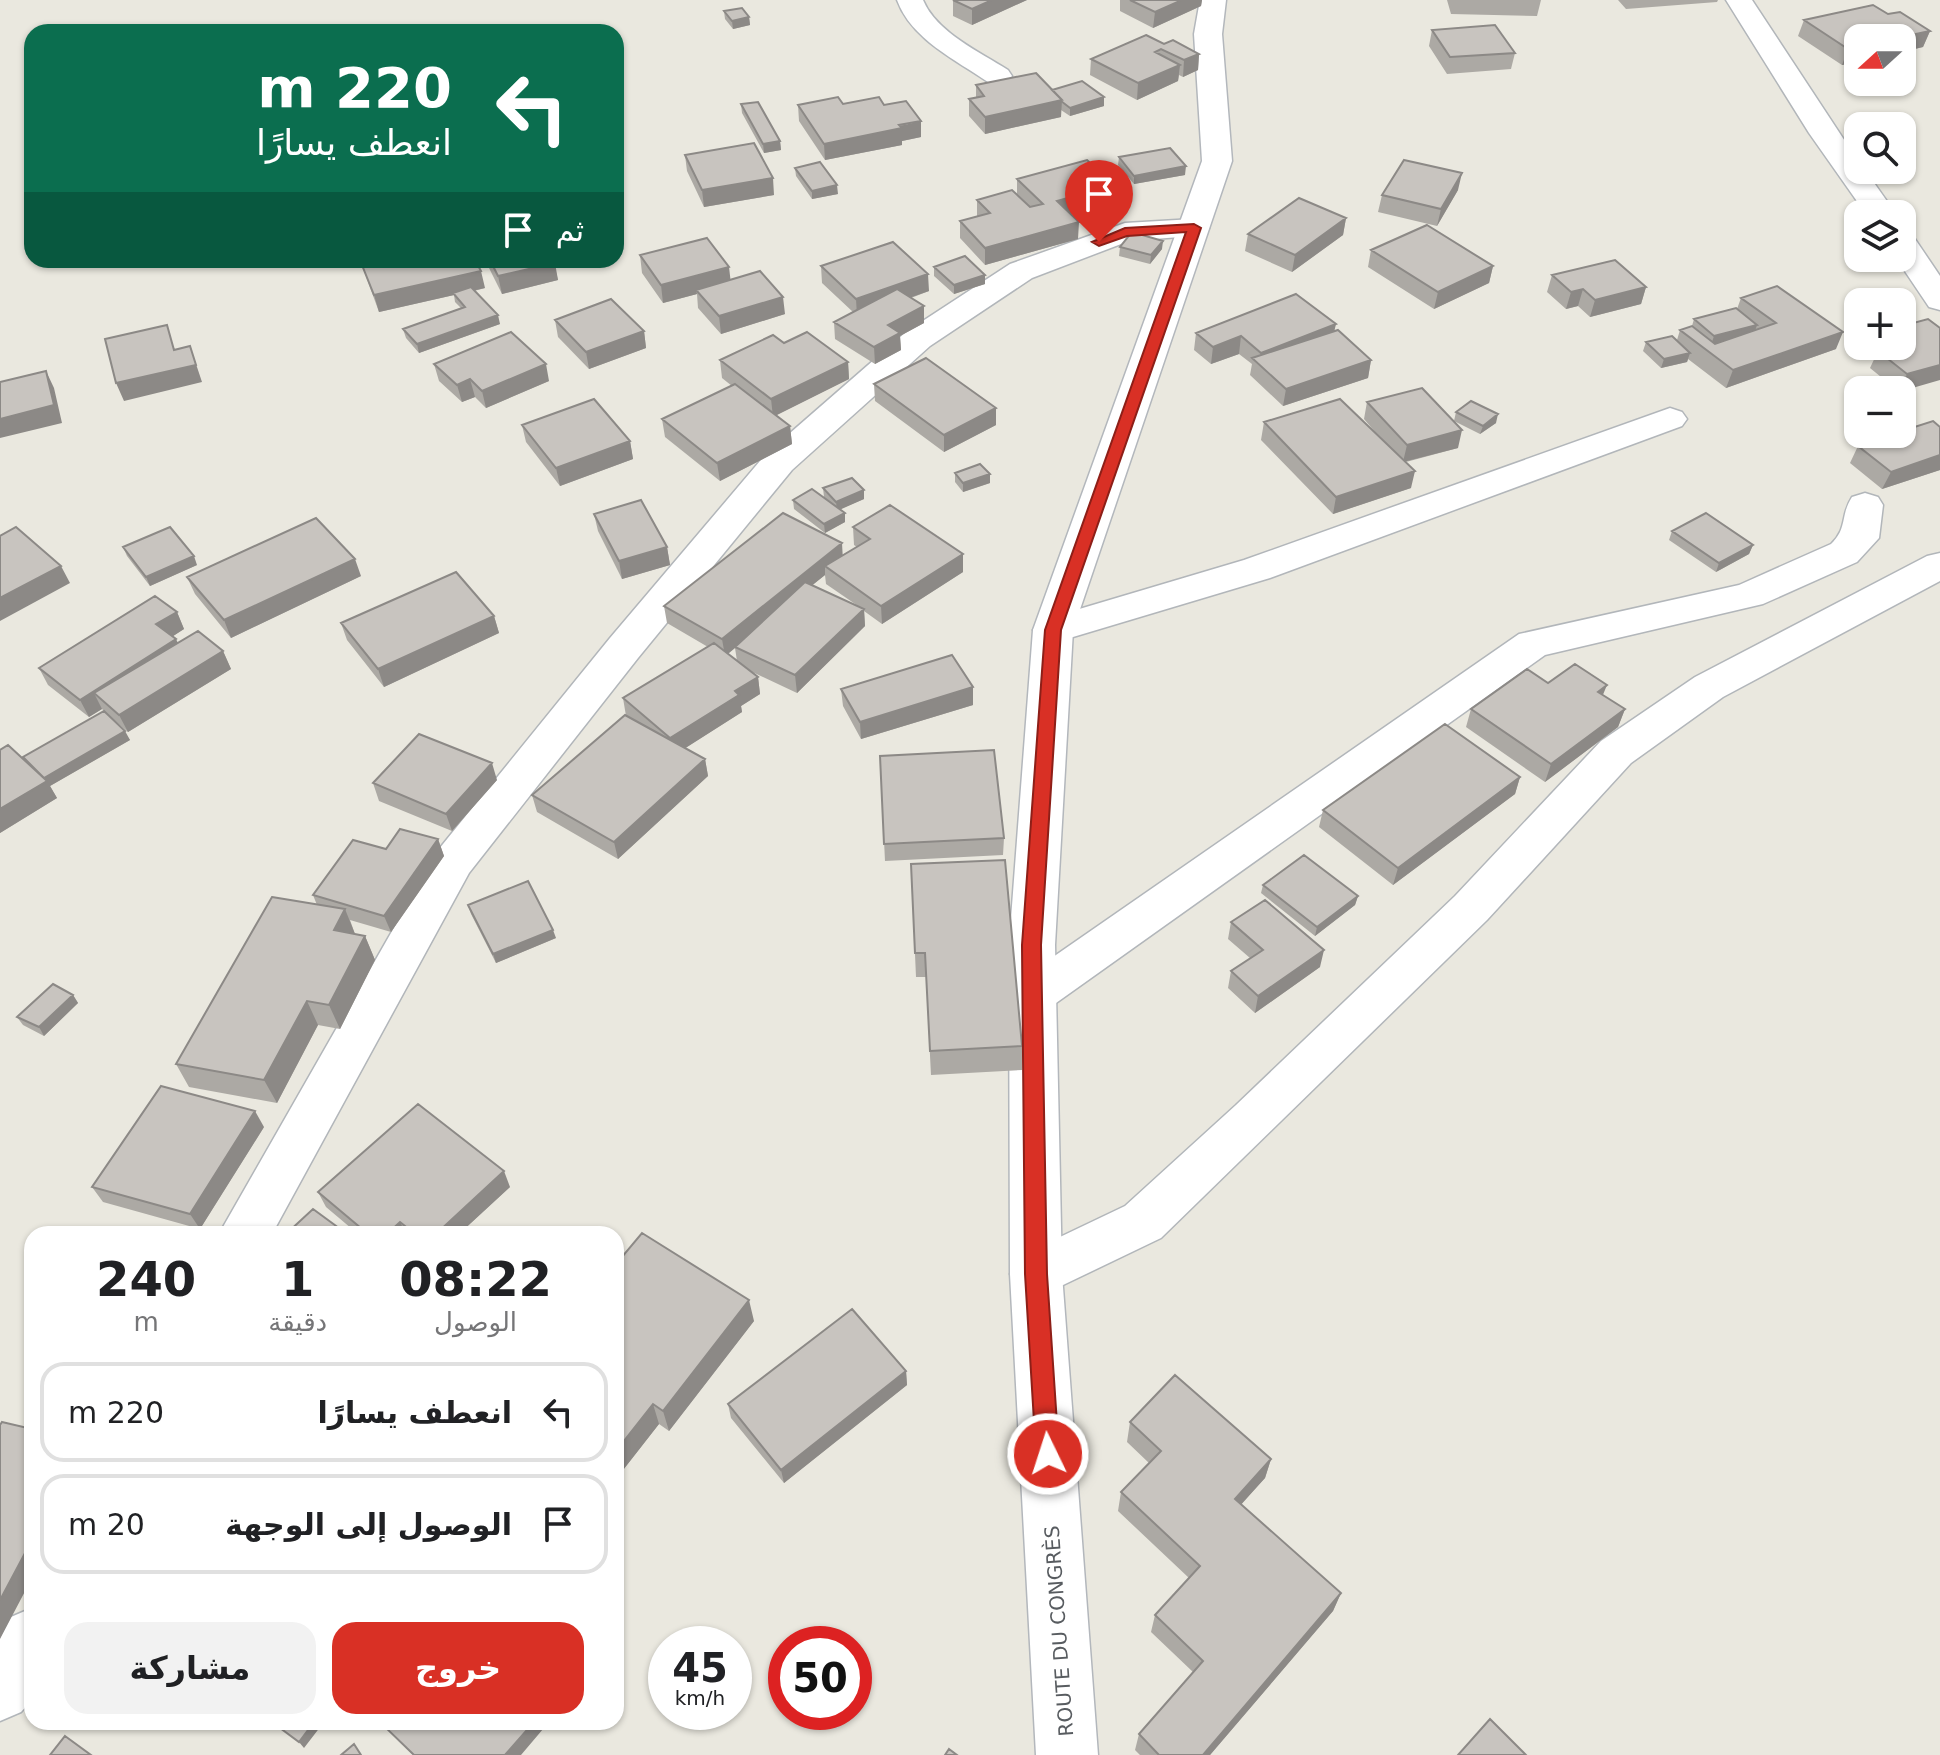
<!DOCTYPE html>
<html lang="ar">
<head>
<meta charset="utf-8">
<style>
  body { margin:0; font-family:"DejaVu Sans",Cairo,sans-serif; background:#f2f2f2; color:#202124; direction:rtl; height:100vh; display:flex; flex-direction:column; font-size:30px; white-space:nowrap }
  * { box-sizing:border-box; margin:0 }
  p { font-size:26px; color:#757577 }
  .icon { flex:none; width:44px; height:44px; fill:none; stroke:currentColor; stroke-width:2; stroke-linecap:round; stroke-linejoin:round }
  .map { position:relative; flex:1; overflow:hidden; direction:ltr }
  .drawer { position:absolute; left:24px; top:1226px; width:600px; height:504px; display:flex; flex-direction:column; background:#fff; border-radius:24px; box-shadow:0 2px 6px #0004; direction:rtl }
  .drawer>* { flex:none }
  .banner { position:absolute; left:24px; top:24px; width:600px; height:244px; border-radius:24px; box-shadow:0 2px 6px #0004; direction:rtl; background:#0b6e4f; color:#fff; overflow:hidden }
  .needle { width:52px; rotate:249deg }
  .fabs { position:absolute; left:1844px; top:24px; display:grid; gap:16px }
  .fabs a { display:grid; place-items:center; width:72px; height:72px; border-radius:16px; background:#fff; box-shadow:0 2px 6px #0004; font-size:40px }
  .speed { position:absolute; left:648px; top:1626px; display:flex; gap:16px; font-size:40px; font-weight:700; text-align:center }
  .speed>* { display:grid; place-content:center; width:104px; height:104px; border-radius:50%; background:#fff; box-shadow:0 2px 6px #0004; line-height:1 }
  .speed small { font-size:20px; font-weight:400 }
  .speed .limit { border:12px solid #d22; background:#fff; color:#111 }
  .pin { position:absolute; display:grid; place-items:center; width:68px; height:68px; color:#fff; margin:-82px -34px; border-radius:50% 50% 50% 0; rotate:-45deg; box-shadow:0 0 8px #0007 }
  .pin .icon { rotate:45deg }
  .me { position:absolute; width:88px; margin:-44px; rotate:356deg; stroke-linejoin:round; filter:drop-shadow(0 0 6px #0008) }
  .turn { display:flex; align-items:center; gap:28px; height:168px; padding:0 40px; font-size:36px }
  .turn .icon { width:104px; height:104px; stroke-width:2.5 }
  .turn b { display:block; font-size:56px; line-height:68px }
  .then { display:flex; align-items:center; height:76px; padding:0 40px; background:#0003; gap:16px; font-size:30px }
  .eta { display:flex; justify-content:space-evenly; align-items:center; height:136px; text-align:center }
  .eta b { font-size:48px; font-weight:700; line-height:56px }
  .cta { display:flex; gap:16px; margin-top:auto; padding:16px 40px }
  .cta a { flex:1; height:92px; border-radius:24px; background:#d93025; color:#fff; font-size:32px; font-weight:700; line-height:92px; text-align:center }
  .cta a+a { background:#f2f2f2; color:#202124 }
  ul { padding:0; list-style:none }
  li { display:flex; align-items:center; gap:24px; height:100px; margin:0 16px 12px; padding:0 24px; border:4px solid #e0e0e0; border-radius:24px }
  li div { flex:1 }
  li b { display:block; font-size:30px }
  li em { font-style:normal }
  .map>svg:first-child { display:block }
</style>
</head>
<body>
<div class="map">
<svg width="1940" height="1755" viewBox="0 0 1940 1755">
  <rect width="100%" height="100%" fill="#eae8df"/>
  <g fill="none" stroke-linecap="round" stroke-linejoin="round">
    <g stroke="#b2b6ba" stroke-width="3">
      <path id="street" d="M897,0H923C936,32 980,52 1008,70L1012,76L1008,82L998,84L988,82C956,60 911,39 897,0Z
        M1726,0H1752L1858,161V170H1865L1896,214H1866L1809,133Z
        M1194,219L1205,221L1209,228L1205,235L1129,241L1032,278L930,346L792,470L638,658L469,873L272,1234H219L439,849L610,638L766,454L906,332L1010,264L1125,223Z
        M1902,234L1913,236L1940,276V310L1929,307L1896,258H1902Z
        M1670,408L1682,412L1687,419L1682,426L1270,578L1053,643L1039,639L1033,630L1039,621L1244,560Z
        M1865,493L1878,497L1883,505L1879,538L1857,562L1763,604L1545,655L1049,1008L1033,1014L1017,1008L1010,995L1017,982L1519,634L1739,585L1831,544C1848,528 1840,515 1852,497Z
        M1940,553V581L1723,697L1631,763L1487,920L1161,1238L1036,1298L1018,1291L1010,1274L1018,1257L1125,1206L1236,1105L1455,896L1601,741L1695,677L1927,556Z
        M32,1608V1700L21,1712L0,1721V1638L11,1617Z"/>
    </g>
    <g stroke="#b3b7bc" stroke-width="3">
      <path id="secondary" d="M1200,0H1226L1222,34L1232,161L1073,630L1055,945L1062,1274L1098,1755H1036L1010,1274L1009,945L1033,630L1202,161L1194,34Z"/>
    </g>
    <use href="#street" fill="#fff" fill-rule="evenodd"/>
    <use href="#secondary" fill="#fff" fill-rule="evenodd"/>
  </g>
  <path fill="#aca9a4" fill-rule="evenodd" d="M953,0H1027L972,25L953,16Z
    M1120,0H1202L1201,6L1153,28L1120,11Z
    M1447,0H1541L1537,16L1451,14Z
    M1618,0H1718L1717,2L1626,9Z
    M1873,5L1888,14L1900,12L1930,31L1923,47L1902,52V38H1858V62L1842,65L1798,36L1804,20Z
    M724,11L749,17L750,25L733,29L725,19Z
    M1432,30L1515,53L1511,69L1447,74L1429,46Z
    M1164,44L1199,54L1198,70L1183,77L1179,75L1178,81L1137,100L1090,75L1091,59Z
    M976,85L1052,90L1104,106L1070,116L1061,110V117L985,134L969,116V99L976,98Z
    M741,104L780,141L781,150L764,153L742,113Z
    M843,104L884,105L921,137L902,141V145L825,160L799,121L798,105Z
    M685,155L774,195L704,207L687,171Z
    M1119,157L1185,175L1134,184L1118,165Z
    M795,168L838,194L812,199L796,176Z
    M1017,179L1114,185L1113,202L1070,214L1078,239L985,265L960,238V221L977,217V200L1017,195Z
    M1458,190L1437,226L1378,212L1382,195Z
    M1346,218L1343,235L1292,272L1245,251L1248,234Z
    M1120,247L1162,249L1150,264L1119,256Z
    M1371,250L1493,266L1489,283L1434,309L1368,267Z
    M640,255L730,280L785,314L721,334L698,308L697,294L663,303L642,273Z
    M360,260L485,288L474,291L500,324L419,353L406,338L403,329L461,308L455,302L454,295L379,312Z
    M485,260H553L558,280L502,294Z
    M821,266L929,291L911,298L924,306V323L900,336L901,350L875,364L835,339L834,322L853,312L822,283Z
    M934,267L985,275V284L954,294L934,276Z
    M1552,275L1646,287L1641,304L1590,317L1578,306L1566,309L1547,292Z
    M1741,298L1836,349L1726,388L1688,359L1687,362L1661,368L1643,351L1646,342L1677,340L1680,330L1692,326L1694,319L1737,309Z
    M1928,319L1902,390H1897L1870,368L1878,351L1882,350L1879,347V346H1902V326Z
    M555,320L644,331L646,348L589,369L558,337Z
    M1334,331L1371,360L1368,378L1283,406L1250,375L1252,364L1239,354L1211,364L1194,350L1196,333Z
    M784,343L848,362L849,379L776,415L790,426L792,444L720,481L665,437L662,419L732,386L722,378L720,360Z
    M434,364L549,381L486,408L475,397L462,402L439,381Z
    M874,384L996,408V425L944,452L875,401Z
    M1367,402L1458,448L1406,462L1411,488L1333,514L1261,440L1264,422L1382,440L1364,419Z
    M1456,412L1496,423L1480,434L1454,421Z
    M522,425L630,441L633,459L560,486L526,442Z
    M1940,427V470L1882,489L1850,463L1858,446Z
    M955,473L990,474V483L963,492L955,482Z
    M823,488L864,499L840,509L845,513V522L825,533L794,509L793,500L824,497Z
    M594,514L667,547L670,565L622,579L598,531Z
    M853,527L963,572L882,624L864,611L865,626L797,693L748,670L758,677L760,694L741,706L742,712L685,748L705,759L708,776L618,859L537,812L532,795L626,716L623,698L708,647L667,623L664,606L842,555L857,547L854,545ZM825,575L826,584L858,606L812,585ZM735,648L737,661L728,654Z
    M1672,531L1753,545L1749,554L1716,572L1669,540Z
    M123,547L197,565L150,586L127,556Z
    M361,576L231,638L195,594L187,577Z
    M177,612L184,629L173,636L178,643L223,651L231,669L128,732L113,719L130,740L50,786L57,798L0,833V750L24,760L104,711L102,709L89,717L48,685L39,668Z
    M494,616L499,633L384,687L347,640L341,623Z
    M1548,683L1603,695L1625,709L1618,727L1545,782L1466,727L1471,709Z
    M973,687V705L861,739L843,706L841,689Z
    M880,756L1004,838L1003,855L885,861Z
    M1520,777L1515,794L1393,885L1319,827L1323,810Z
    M497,780L452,831L379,801L373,783Z
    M438,839L444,856L391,932L350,920L355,934L365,936L375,960L340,1029L318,1025L277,1103L189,1087L176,1064L317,905L313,895L386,849Z
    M911,864L1022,1046V1070L931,1075L926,977H916Z
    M1263,885L1358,896L1355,905L1315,936L1261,893Z
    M468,905L556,938L496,963L471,914Z
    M1231,922L1320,967L1255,1013L1228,988L1231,971L1250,958L1228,939Z
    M73,995L78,1003L44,1036L23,1025L17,1017Z
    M264,1127L200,1229L103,1202L92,1187Z
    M510,1187L459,1234H358L326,1207L318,1192Z
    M616,1264L754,1321L669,1431L659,1424L616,1479Z
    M906,1371L907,1385L784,1483L731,1418L728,1404Z
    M1130,1422L1271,1459L1265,1478L1241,1504L1341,1593L1333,1611L1210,1755H1140L1135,1750L1139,1734L1193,1672L1151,1632L1155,1615L1189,1578L1118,1511L1121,1492L1149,1463L1127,1442Z
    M384,1726L521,1755H413Z"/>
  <path fill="#8c8986" d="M992,0H1027L972,25V9Z
    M1182,0H1202L1201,6L1153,28L1155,12Z
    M749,17L750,25L733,29L732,21Z
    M1930,31L1923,47L1902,52V38H1897Z
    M1858,47V62L1842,65L1848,49Z
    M1199,54L1198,70L1183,77L1184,60Z
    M1180,65L1178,81L1137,100L1138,83Z
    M1104,97V106L1070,116V108Z
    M1062,100L1061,117L985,134V117Z
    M921,121V137L902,141V145L825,160L824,144Z
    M780,141L781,150L764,153L763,144Z
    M1186,166L1185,175L1134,184V176Z
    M1462,173L1458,190L1437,226L1441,209Z
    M773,178L774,195L704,207L702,190Z
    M837,185L838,194L812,199V191Z
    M1114,185L1113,202L1056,218L1057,201Z
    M1346,218L1343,235L1292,272L1295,255Z
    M1079,222L1078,239L985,265V248Z
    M1163,241L1162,249L1150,264L1151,255Z
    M555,263L558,280L502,294L498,276Z
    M1493,266L1489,283L1434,309L1438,292Z
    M729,267L731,284L696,290L697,294L663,303L661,285Z
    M481,271L485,288L379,312L374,295Z
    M928,274L929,291L857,316L856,299Z
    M985,275V284L954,294V285Z
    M1646,287L1641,304L1590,317L1595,300Z
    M1583,289L1578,306L1566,309L1571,292Z
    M783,297L785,314L721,334L719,316Z
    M924,306V323L900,336L901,350L875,364L874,347L888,325Z
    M498,315L500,324L419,353L417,344Z
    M1336,324L1332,341L1260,364L1261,353Z
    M1757,325L1754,334L1711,345L1714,336Z
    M644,331L646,348L589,369L586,352Z
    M1843,332L1836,349L1726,388L1733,370Z
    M1241,336L1239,354L1211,364L1213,347Z
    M190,346L202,382L124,401L116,383Z
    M1690,353L1687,362L1661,368L1664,359Z
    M1371,360L1368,378L1283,406L1286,389Z
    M848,362L849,379L773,417L771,399Z
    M546,364L549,381L486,408L482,391Z
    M1940,365V380L1902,391L1900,390L1907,374Z
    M46,371L54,388L62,423L0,438V419Z
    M470,379L475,397L462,402L457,385Z
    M996,408V425L944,452V435Z
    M1498,414L1496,423L1480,434L1483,426Z
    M790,426L792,444L720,481L717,463Z
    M1462,430L1458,448L1403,462L1407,445Z
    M630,441L633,459L560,486L556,468Z
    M1940,455V470L1882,489L1891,472Z
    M1415,471L1411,488L1333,514L1336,497Z
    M990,474V483L963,492V483Z
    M864,490V499L837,511L836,502Z
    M845,513V522L825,533L824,524Z
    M842,543L843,561L825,566V575L725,656L722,639Z
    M1753,545L1749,554L1716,572L1719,563Z
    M667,547L670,565L622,579L619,561Z
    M963,554V572L882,624L881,606Z
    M194,556L197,565L150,586L146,577Z
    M355,559L361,576L231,638L224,620Z
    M61,566L70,583L0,621V598Z
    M864,609L865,626L797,693L795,675Z
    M177,612L184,629L164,642L156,624Z
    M494,616L499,633L384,687L378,669Z
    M176,639L184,656L94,693L102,709L89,717L80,700Z
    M223,651L231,669L128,732L119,715Z
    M758,677L760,694L741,706L742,712L673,756L670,738L735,691Z
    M1607,685L1600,702L1598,692Z
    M973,687V705L861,739L860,722Z
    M1625,709L1618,727L1545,782L1551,764Z
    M125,731L130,740L50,786L57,798L0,833V809L43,778Z
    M705,759L708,776L618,859L614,842Z
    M492,763L497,780L452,831L446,814Z
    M1520,777L1515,794L1393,885L1398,868Z
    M438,839L444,856L391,932L384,916Z
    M1358,896L1355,905L1315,936L1317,927Z
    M345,909L355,934L334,930Z
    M553,930L556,938L496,963L493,954Z
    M365,936L375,960L340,1029L329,1005Z
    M1324,950L1320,967L1255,1013L1258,996Z
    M73,995L78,1003L44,1036L39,1027Z
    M307,1001L318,1025L277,1103L264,1080Z
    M255,1111L264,1127L200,1229L190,1214Z
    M504,1171L510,1187L459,1234H436Z
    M400,1222L406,1234H387Z
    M749,1300L754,1321L669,1431L663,1411Z
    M906,1371L907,1385L784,1483L781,1470Z
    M653,1404L659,1424L616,1479V1451Z
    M1271,1459L1265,1478L1230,1517L1235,1499Z
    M32,1540V1578L0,1639V1600Z
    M1341,1593L1333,1611L1210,1755H1203Z
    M314,1722H324L304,1748L299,1742Z
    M534,1722H549L521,1755H505Z"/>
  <path fill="#c8c4bf" stroke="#8c8986" stroke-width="2" d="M953,0H992L972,9Z
    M1130,0H1182L1155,12Z
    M1873,5L1888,14L1900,12L1930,31L1897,38H1858V47L1848,49L1804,20Z
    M742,8L749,17L732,21L724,11Z
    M1495,25L1515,53L1450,57L1432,30Z
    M1146,35L1164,44L1173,40L1199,54L1184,60L1161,49L1155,52L1180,65L1138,83L1091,59Z
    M1036,73L1062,100L985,117L969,99L984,96L976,85Z
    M1082,81L1104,97L1070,108L1061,101L1062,100L1052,90Z
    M838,97L843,104L879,97L884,105L906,101L921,121L899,125L902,128L824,144L798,105Z
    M758,102L780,141L763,144L741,104Z
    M754,143L773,178L702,190L685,155Z
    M1170,148L1186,166L1134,176L1119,157Z
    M1087,160L1114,185L1057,201L1079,222L985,248L960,221L990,213L977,200L1012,190L1030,207L1043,204L1017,179Z
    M1404,160L1462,173L1441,209L1382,195Z
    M820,162L837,185L812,191L795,168Z
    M1299,198L1346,218L1295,255L1248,234Z
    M1427,225L1493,266L1438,292L1371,250Z
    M1132,232L1163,241L1151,255L1120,247Z
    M707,238L729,267L661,285L640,255Z
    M893,242L928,274L856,299L821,266Z
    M965,256L985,275L954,285L934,267Z
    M360,260H475L481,271L374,295Z
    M490,260H553L555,263L498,276Z
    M1615,260L1646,287L1595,300L1583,289L1571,292L1552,275Z
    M760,271L783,297L719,316L696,290Z
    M1777,286L1843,332L1733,370L1680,330L1692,326L1715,344L1776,323L1741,298Z
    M471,287L498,315L417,344L403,329L465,307L453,293Z
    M897,289L924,306L888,325L900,333L874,347L834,322Z
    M1296,294L1336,324L1261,353L1241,336L1213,347L1196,333Z
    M611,299L644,331L586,352L555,320Z
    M1736,308L1757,325L1714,336L1694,319Z
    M1928,319L1940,328V365L1907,374L1878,351L1896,346H1902V344H1904L1902,342V326Z
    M167,325L174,350L190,346L196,365L116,383L105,339Z
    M1338,330L1371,360L1286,389L1252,358Z
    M511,332L546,364L482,391L470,379L457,385L434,364Z
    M807,332L848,362L771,399L720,360L773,335L784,343Z
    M1672,336L1690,353L1664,359L1646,342Z
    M926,358L996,408L944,435L874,384Z
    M46,371L54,405L0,419V382Z
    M735,384L790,426L717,463L662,419Z
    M1422,388L1462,430L1407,445L1367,402Z
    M594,399L630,441L556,468L522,425Z
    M1340,399L1415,471L1336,497L1264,422Z
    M1471,401L1498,414L1483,426L1456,412Z
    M1933,421L1940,427V455L1891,472L1858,446L1894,434H1902V431Z
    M980,464L990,474L963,483L955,473Z
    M852,478L864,490L836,502L823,488Z
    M812,489L845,513L824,524L793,500Z
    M641,500L667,547L619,561L594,514Z
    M890,505L963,554L881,606L825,566L870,539L853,527Z
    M783,513L842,543L722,639L664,606Z
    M1706,513L1753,545L1719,563L1672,531Z
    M316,518L355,559L224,620L187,577Z
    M16,527L61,566L0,598V536Z
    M170,527L194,556L146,577L123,547Z
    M456,572L494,616L378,669L341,623Z
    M805,582L864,609L795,675L735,647Z
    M155,596L177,612L156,624L176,639L80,700L39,668Z
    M198,631L223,651L119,715L94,693Z
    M714,643L758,677L735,691L739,695L670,738L623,698Z
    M952,655L973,687L860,722L841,689Z
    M1575,664L1607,685L1598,692L1625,709L1551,764L1471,709L1527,669L1548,683Z
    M104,711L125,731L44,778L23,757Z
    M625,715L705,759L614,842L532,795Z
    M1445,724L1520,777L1398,868L1323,810Z
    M419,734L492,763L446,814L373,783Z
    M8,745L47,781L0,809V750Z
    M994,750L1004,838L884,844L880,756Z
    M400,829L438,839L384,916L313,895L353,840L386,849Z
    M1304,855L1358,896L1317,927L1263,885Z
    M1005,860L1022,1046L930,1051L925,953H915L911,864Z
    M528,881L553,930L493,954L468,905Z
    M272,897L345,909L334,930L365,936L329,1005L307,1001L264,1080L176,1064Z
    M1265,900L1324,950L1258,996L1231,971L1263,950L1231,922Z
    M53,984L73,995L39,1027L17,1017Z
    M161,1086L255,1111L190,1214L92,1187Z
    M418,1104L504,1171L436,1234H415L400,1222L387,1234H368L318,1192Z
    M313,1209L347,1234H286Z
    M642,1233L749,1300L663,1411L653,1404L616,1451V1264Z
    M852,1309L906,1371L781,1470L728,1404Z
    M1175,1375L1271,1459L1235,1499L1341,1593L1203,1755H1159L1139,1734L1203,1661L1155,1615L1200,1566L1121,1492L1161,1451L1130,1422Z
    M2,1422L32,1429V1540L0,1600V1425Z
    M1490,1719L1526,1755H1458Z
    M272,1722H314L299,1742Z
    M387,1722H534L505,1755H414L384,1726Z
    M65,1736L91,1755H50Z
    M354,1744L361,1755H341Z
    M949,1749L957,1755H945Z"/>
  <path fill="#d93025" stroke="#8d1f18" stroke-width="2" d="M1194,224L1201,228L1061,630L1041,945L1047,1274L1059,1454L1056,1462L1048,1466L1040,1462L1036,1454L1025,1274L1022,945L1045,630L1186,232L1127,236L1099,246L1092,242L1125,228Z"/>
  <g text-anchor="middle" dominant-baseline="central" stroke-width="8" stroke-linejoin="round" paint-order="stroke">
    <g font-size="20" fill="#585c60" stroke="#fff">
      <text transform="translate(1059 1631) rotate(-94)">ROUTE DU CONGRÈS</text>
    </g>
  </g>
</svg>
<div class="fabs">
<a><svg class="needle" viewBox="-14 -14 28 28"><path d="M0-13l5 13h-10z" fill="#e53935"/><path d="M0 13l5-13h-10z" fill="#757577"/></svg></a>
<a><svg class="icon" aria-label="search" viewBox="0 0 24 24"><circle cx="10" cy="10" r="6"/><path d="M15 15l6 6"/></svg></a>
<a><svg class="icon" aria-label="layers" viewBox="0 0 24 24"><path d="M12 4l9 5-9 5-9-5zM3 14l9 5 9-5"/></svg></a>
<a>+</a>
<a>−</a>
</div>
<div class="speed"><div>45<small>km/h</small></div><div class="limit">50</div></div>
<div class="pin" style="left:1099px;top:242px;background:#d93025"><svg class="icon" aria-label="arrive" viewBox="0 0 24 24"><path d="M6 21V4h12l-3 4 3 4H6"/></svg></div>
<svg class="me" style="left:1048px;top:1454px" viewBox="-20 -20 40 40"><circle r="17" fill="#d93025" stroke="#fff" stroke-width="3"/><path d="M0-11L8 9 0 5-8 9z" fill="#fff"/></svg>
<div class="banner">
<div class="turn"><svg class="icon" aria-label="left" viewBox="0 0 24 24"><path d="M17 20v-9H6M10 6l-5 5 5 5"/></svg><div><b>220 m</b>انعطف يسارًا</div></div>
<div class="then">ثم<svg class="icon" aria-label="arrive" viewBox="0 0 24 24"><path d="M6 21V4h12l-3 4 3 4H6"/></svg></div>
</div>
<section class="drawer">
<div class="eta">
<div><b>08:22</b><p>الوصول</p></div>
<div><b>1</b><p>دقيقة</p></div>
<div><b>240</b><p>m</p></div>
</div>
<ul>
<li><svg class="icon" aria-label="left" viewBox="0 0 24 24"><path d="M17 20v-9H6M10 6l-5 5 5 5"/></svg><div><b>انعطف يسارًا</b></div><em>220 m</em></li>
<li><svg class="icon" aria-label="arrive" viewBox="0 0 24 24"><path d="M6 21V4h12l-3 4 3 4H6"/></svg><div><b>الوصول إلى الوجهة</b></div><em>20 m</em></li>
</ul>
<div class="cta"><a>خروج</a><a>مشاركة</a></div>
</section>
</div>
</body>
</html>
